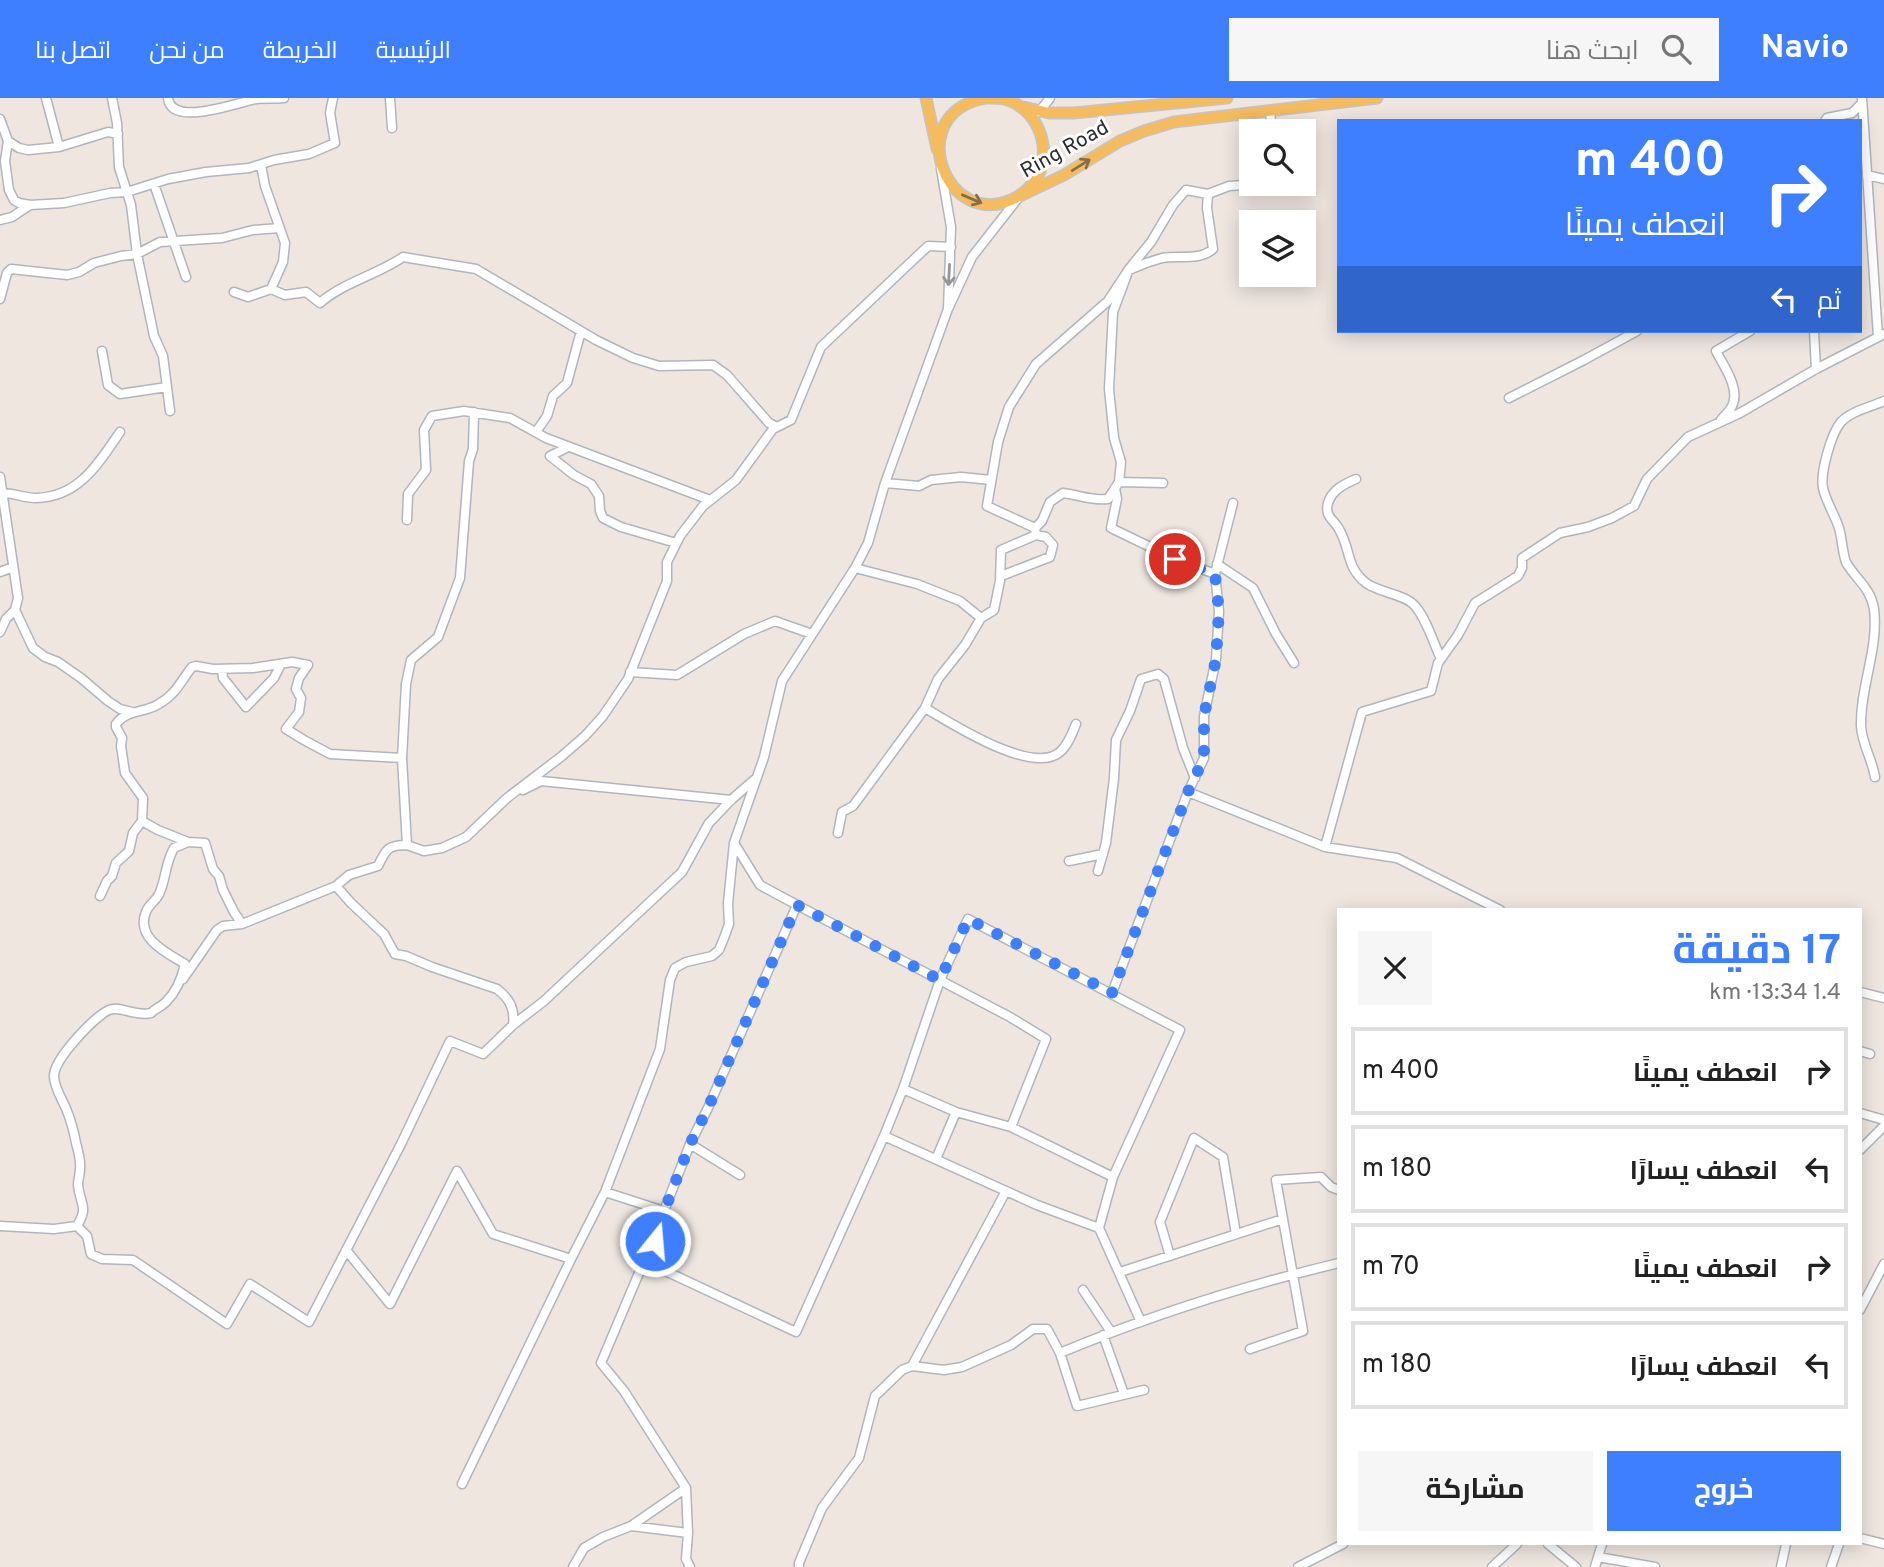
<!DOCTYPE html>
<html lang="ar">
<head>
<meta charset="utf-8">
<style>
  body { margin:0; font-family:Overpass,Cairo,sans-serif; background:#f6f6f6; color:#222; direction:rtl; height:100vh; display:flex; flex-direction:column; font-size:26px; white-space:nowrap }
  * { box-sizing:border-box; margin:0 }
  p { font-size:23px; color:#767676 }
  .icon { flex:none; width:38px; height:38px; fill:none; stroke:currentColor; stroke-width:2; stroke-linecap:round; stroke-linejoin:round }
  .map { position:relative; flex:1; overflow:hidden; direction:ltr }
  .panel { position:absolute; left:1337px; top:810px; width:525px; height:637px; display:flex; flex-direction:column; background:#fff; border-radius:0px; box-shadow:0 4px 18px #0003; direction:rtl }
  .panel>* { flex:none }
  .hud { position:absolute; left:1337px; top:21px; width:525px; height:214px; border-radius:0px; box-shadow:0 4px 18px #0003; direction:rtl; background:#3d7fff; color:#fff; overflow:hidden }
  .tools { position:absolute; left:1239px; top:21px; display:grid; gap:14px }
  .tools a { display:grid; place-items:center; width:77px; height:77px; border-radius:0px; background:#fff; box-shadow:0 4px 18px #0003; font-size:35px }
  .pin { position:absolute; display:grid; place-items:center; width:60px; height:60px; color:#fff; margin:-30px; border:4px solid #fff; border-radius:50%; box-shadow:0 2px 7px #0007 }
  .me { position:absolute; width:77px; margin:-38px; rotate:17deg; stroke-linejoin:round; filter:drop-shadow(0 0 5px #0008) }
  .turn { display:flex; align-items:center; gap:24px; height:147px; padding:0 21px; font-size:32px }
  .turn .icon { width:91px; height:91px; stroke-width:2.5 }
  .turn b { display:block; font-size:49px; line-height:60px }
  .then { display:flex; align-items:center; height:66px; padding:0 21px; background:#0003; gap:14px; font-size:26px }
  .round { display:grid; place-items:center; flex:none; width:74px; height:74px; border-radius:0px; background:#f6f6f6 }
  .summary { display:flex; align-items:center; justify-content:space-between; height:119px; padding:0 21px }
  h1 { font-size:42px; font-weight:700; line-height:52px; color:#3d7fff }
  .cta { display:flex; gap:14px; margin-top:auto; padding:14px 21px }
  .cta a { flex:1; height:80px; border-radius:0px; background:#3d7fff; color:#fff; font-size:28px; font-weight:700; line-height:80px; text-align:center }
  .cta a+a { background:#f6f6f6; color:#222 }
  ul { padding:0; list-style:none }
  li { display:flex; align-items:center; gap:21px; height:88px; margin:0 14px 10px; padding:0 7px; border:4px solid #e0e0e0; border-radius:0px }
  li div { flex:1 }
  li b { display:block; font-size:26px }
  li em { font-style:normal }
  header { display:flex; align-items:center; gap:42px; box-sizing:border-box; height:98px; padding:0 35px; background:#3d7fff; color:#fff }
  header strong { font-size:33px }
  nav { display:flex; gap:38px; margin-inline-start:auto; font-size:24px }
  .search { width:490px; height:63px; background:#f6f6f6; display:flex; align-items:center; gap:18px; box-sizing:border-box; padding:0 24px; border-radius:0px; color:#767676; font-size:26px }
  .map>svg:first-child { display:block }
</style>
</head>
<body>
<header>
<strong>Navio</strong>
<div class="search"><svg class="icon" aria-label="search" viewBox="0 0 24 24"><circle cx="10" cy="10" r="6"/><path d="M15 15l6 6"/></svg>ابحث هنا</div>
<nav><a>الرئيسية</a><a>الخريطة</a><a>من نحن</a><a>اتصل بنا</a></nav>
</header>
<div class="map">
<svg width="1884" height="1469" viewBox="0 0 1884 1469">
  <rect width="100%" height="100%" fill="#efe6e0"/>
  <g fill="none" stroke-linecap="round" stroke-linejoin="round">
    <g stroke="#b0b5be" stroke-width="11">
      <path id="minor" d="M46,0L59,49
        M112,0L117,25L119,69L131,107L137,156L154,238L163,258L170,313
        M168,0C171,30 239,4 256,1C265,0 275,1 284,0
        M390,0L392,30
        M1862,0L1878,239
        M1039,14L1050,0
        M0,21L8,43L5,63L9,92L14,102L19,105L30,107L64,105L110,95L127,94L168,81L206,74L249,70L274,62L309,56L335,45L330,15L333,0
        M1825,23L1827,20L1852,15L1862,5
        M1269,33L1271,25L1270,12
        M8,43L19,50L28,52L59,49L108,34L118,36
        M261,67L265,88L285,145L283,164L271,191
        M941,71L951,129L948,211L972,159L1019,99
        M1867,77L1884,81
        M154,86L186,179
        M0,122L12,119L30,107
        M1129,172C1140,167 1151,163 1162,160C1180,157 1199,163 1213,151L1207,110L1208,96
        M234,194L248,199L271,191L285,197L306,194L320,205C344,184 377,177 403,159L476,171L596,242L633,260L659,268L713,267L727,277L769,325L777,329
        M0,201L7,175L11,171L67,177L79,174L94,165L121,158L137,156L160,144L222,140L253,132L279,130
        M1814,233L1816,271
        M102,253L108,287L120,296L167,289
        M1509,300L1584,262L1637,233
        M474,314L473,351L469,363L460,480L438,539L411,562L406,586L402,660L407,747L424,753L442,750L466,739L507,700L562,658L585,638L603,618L628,581L667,483V464L680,438L703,408L736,382L773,331L791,322L821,249L928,148L951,149
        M1721,322C1724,318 1730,313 1732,308C1741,291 1723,267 1716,253L1750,233
        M536,334L547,318L553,298L567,285L581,233
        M568,349L550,358L574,377L591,386L599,398L600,413L603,420L621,429L676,445
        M0,379L18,500L15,512L6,521L0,534
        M1356,381C1344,386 1332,392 1328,405C1324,419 1335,422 1340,433C1351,453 1346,469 1366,485C1380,495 1405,496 1415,508C1426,520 1434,546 1441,561
        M1119,384L1121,364L1114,340L1109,291L1113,214L1129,171L1151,144L1173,107L1186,92L1208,96L1229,88L1258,86
        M885,385L919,388L931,382L961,379L991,382
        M1115,390L1117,401L1111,430L1175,461L1215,476
        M2,395C14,395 24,400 36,400C79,399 98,366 120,334
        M407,422L408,396L426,372L424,332L432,318L464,313L510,320L546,340L710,402
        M1035,430L1042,423L1050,404L1063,395C1079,397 1093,403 1108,401L1119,384L1163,385
        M1217,466L1253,490L1276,536L1294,565
        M0,474L13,469
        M1001,478L1050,459L1053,447L1046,439L1036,437
        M15,512L33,550L45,559L58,564L81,580L108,603L120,611L132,614
        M981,520L994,512L1000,483L1001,452L1036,437L1035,430L987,408L998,344L1009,309L1036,266L1108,203L1129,171
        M222,571L223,580L246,609L274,580L281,566
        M630,574L677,577L744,536L775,523L812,536
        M925,610C951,625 1032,678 1060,654C1068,647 1072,636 1076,626
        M1875,679C1872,661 1862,646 1861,628C1860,589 1879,550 1874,511C1871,491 1857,482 1847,466C1843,461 1842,439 1839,430C1835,417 1826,404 1823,390C1820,375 1831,336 1841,324C1851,313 1871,309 1884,303
        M523,692L541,683L731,702
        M1188,694L1325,749L1397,760L1500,812
        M142,723L158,732L188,744
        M838,735L842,714L853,708L925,610L938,581L965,547L981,520L960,503L917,486L855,470
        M1325,749L1362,614L1431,593L1438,565L1458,537L1475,505L1518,478L1522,470V460L1560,435L1588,429L1612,420L1634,408L1647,381L1688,339L1740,315L1816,271L1884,236
        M1069,763L1103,756
        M1098,773L1106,745L1114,680L1116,642L1130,613L1141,581L1158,576L1164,581L1183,650L1195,680
        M336,788L351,805L384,836L395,856L406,858L432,869L497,891C510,901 515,911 513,927
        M100,798L107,783L112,778L116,765L129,753L133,735L142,723L143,700L125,675L121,648L122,640L116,629V626C126,612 143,615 157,607C176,597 180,584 192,569L196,568L213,571L253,570L292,564L308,567L299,580L296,591L301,600L299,614L286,631L304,642L330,656L402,660
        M797,807L1010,919L1046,941L1011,1029
        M183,881L217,832L223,828L242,826L336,788L349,777L378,768C386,751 388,747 407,747
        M1860,894L1884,900
        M1112,895L1188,694L1204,660V618L1216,561L1219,513L1215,476L1233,405
        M1860,953L1870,956
        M903,991L956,1014L936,1061
        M956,1014L1011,1029L1113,1079
        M1860,1015L1884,1022
        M690,1046L740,1077
        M1860,1052L1884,1028
        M605,1094L664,1113L655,1143L644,1163L601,1265L624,1293L686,1390L688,1435L686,1461L690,1469
        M664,1113L690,1046L708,1010L797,807L760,787L734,745
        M0,1128L54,1131L77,1128L87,1138L91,1156L102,1161L133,1162L227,1226L250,1186L309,1224L401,1046L450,943L483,956L513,927L544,903L682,774L709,725L731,702L754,682
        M77,1128C89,1108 80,1107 78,1087C78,1081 80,1077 80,1071C81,1063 78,1052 76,1045C74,1034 71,1023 67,1013C63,1002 54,990 54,978C54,961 94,919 109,912C120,907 135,919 151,915C156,910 161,909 166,904C177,893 182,880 185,866C167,855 135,840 146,814C148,807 156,803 159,796C166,782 165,765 174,750L188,744L205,745L213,771L219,778L223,792L234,814L242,826
        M1099,1130L1037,1107L884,1038L903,991L940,882L968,821L1180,932L1113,1079L1099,1130L1141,1224
        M346,1152L390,1206L457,1073L493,1136L571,1161
        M1170,1158L1160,1124L1194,1040L1223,1059L1236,1136
        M644,1163L796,1234L884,1038
        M1120,1174L1283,1121
        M1083,1192L1111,1234
        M1860,1212L1884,1166
        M1103,1237L1124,1296
        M1250,1251L1303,1233L1276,1082L1321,1079L1331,1089L1339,1092
        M1060,1255C1151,1217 1243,1188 1339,1165
        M912,1268L1006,1093
        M462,1386L571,1161L605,1094L660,951L670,882L675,870L686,864L712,858L719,852L724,840L729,826L728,805L734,745L764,659L782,583L855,470L868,445L885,385L948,211
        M631,1428L686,1390
        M1860,1440L1884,1446
        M1548,1446L1576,1469
        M1598,1459L1655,1469
        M573,1469L584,1450L603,1439L631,1428L688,1435
        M799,1469V1465L822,1410L859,1360L875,1298L902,1272L912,1268L944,1272L962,1269L1011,1247L1033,1231H1047L1060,1255L1077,1308L1144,1292
        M1298,1469L1343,1446
        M1492,1469L1517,1446
        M1595,1469L1602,1446
        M1781,1469L1786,1446
        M1831,1469L1839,1446"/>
    </g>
    <g stroke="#c4c4c4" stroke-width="13">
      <path id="major" d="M926,0L937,51
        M986,0C981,1 976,2 971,4C908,29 948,129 1011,102C1023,97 1031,89 1038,78C1053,48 1036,9 1004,1C999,0 993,0 988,0
        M1023,9L1049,15H1074L1227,0
        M1020,98L1064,77L1120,43L1144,33L1174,24L1377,0"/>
    </g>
    <use href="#minor" stroke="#fff" stroke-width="8"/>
    <use href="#major" stroke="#f5bc5f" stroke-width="10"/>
  </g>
  <defs><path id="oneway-shaft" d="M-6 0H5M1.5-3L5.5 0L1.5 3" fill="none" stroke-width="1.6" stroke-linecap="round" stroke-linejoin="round" transform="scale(1.75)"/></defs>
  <g stroke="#886e44">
    <use href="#oneway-shaft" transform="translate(1081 67) rotate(-32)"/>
    <use href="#oneway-shaft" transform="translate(972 101) rotate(23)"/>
  </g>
  <use stroke="#969696" href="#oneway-shaft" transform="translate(949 177) rotate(93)"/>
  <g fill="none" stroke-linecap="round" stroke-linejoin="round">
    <path stroke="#3d7fff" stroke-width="12" stroke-dasharray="0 21.6" d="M655,1143L664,1114L690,1046L708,1010L797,807L940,882L968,821L1112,895L1188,694L1204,660V618L1216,561L1219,513L1215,476L1175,461"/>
  </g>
  <g text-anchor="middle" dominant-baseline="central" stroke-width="6" stroke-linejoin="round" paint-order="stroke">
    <g font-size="21" fill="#2e2e2e" stroke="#fff">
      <text transform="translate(1065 52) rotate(-29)">Ring Road</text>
    </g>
  </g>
</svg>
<div class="tools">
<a><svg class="icon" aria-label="search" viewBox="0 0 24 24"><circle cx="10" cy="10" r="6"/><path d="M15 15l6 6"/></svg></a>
<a><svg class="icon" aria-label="layers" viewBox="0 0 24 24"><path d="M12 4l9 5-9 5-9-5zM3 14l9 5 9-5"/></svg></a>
</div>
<div class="pin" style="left:1175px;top:461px;background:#d93025"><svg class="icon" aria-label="arrive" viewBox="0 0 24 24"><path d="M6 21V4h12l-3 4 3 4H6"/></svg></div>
<svg class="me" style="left:655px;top:1143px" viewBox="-20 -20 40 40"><circle r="17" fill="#3d7fff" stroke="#fff" stroke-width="3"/><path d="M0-11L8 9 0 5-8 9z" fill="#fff"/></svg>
<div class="hud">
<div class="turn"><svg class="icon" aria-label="right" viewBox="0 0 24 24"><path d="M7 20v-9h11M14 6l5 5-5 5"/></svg><div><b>400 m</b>انعطف يمينًا</div></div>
<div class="then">ثم<svg class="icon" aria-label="left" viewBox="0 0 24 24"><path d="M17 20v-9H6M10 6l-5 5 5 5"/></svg></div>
</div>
<section class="panel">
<div class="summary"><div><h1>17 دقيقة</h1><p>1.4 km · 13:34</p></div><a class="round"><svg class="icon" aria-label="close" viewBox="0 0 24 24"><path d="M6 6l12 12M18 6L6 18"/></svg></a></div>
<ul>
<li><svg class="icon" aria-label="right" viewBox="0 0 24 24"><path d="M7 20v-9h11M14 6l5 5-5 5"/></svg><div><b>انعطف يمينًا</b></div><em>400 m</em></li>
<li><svg class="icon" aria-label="left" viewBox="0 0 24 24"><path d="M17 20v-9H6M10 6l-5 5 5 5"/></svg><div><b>انعطف يسارًا</b></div><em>180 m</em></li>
<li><svg class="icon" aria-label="right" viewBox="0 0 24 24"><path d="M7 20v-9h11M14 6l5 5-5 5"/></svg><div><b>انعطف يمينًا</b></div><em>70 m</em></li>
<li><svg class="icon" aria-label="left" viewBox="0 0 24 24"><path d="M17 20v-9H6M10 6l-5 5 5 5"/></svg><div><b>انعطف يسارًا</b></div><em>180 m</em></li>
</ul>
<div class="cta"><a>خروج</a><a>مشاركة</a></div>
</section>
</div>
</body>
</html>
